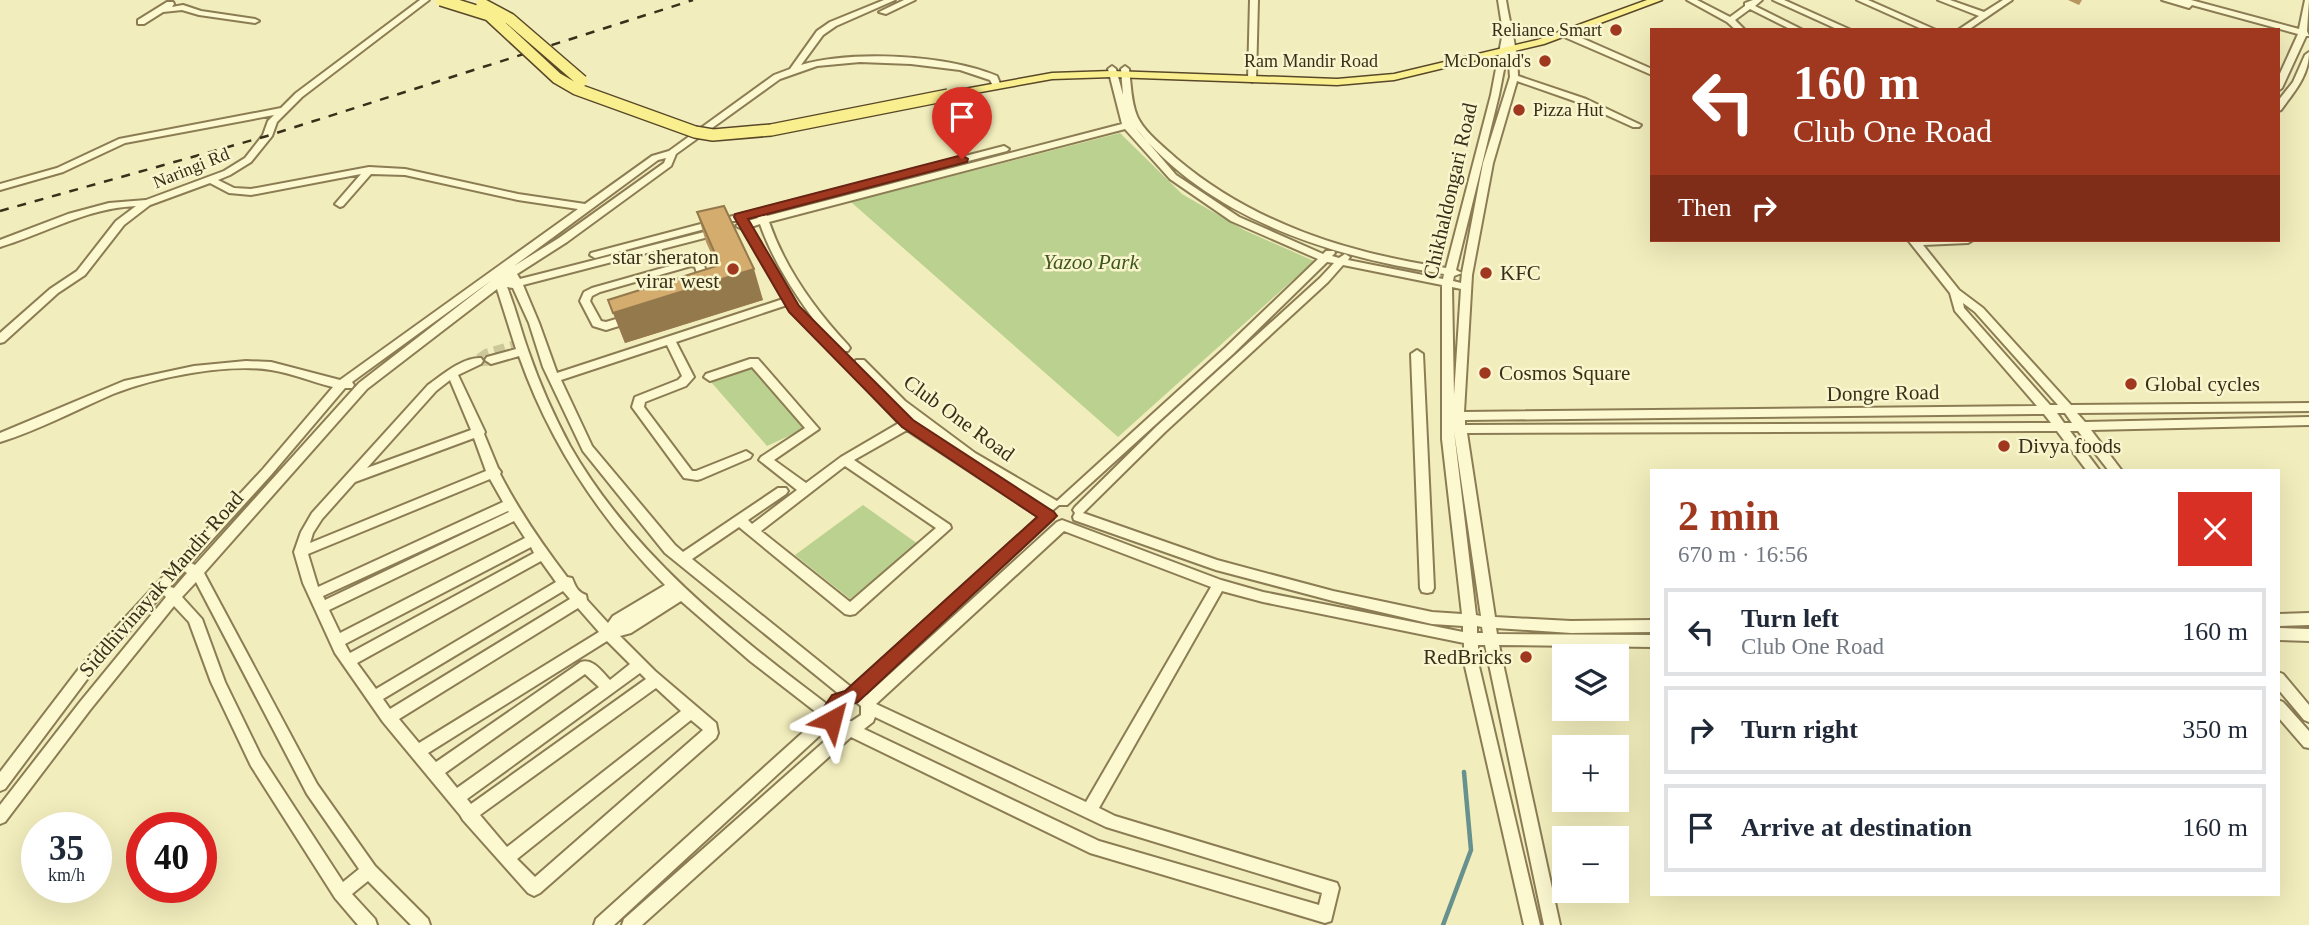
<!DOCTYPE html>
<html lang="en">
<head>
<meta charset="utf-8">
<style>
  body { margin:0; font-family:"Times New Roman",serif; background:#f6f6f7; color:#1f2937; height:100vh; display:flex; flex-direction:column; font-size:26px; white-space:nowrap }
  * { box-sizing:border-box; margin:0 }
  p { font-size:23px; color:#747a83 }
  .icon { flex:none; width:38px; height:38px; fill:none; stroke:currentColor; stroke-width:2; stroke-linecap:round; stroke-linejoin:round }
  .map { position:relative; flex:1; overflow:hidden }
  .sheet { position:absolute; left:1650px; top:469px; width:630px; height:427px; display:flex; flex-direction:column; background:#fff; border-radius:0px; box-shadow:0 7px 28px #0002 }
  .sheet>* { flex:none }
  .top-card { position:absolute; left:1650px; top:28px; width:630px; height:214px; border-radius:0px; box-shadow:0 7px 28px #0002; background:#9f381e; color:#fff; overflow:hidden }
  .buttons { position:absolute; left:1552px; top:644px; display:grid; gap:14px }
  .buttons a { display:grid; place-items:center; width:77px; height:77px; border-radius:0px; background:#fff; box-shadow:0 7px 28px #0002; font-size:35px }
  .speed { position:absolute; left:21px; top:812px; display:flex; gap:14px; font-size:35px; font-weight:700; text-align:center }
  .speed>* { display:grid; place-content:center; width:91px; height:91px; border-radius:50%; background:#fff; box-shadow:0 7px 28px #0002; line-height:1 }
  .speed small { font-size:18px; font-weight:400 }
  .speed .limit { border:10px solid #d22; background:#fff; color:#111 }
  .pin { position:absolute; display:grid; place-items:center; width:60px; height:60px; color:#fff; margin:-72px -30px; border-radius:50% 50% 50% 0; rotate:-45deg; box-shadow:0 0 7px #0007 }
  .pin .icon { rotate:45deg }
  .me { position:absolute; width:77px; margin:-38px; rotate:38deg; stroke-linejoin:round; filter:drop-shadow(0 0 5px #0008) }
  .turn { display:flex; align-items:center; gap:24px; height:147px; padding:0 28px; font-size:32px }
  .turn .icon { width:91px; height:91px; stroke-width:2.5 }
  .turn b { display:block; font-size:49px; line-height:60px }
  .then { display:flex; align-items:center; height:66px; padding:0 28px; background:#0003; gap:14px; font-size:26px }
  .round { display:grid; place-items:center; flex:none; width:74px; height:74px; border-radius:0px; background:#f6f6f7 }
  .overview { display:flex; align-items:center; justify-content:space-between; height:119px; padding:0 28px }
  h1 { font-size:42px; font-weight:700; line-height:52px; color:#9f381e }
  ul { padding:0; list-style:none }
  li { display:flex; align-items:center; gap:21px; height:88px; margin:0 14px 10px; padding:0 14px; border:4px solid #e0e1e3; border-radius:0px }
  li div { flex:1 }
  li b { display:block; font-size:26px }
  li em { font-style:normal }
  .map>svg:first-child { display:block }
</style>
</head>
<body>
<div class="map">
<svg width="2309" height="925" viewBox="0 0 2309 925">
  <rect width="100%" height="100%" fill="#f2edbc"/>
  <path fill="#bbd18f" d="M1120,133L1182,194L1244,230L1314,261L1118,437L851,202Z
    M752,366L806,428L767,446L711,382Z
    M863,505L918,544L850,599L795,555Z"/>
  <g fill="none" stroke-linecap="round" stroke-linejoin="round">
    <path stroke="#67918f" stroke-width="4.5" d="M1443,925L1471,850L1464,772"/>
    <path stroke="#cdc79c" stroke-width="11" stroke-dasharray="11 6" stroke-linecap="butt" d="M491,360L477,361L487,354L521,344"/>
    <g stroke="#8b7c54" stroke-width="4">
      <path id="minor" d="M420,0H429L302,97L277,122L272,136L251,162L230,175L218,180L234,188L251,189L369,167L405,169L518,194L585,204L652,156L669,151L774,75L790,69L817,31L830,22L884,0H895L836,26L823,35L801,65C854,50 946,55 997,76L1001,86L994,88L990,80L960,70L911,64L860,62L817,66L780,79L676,154L671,166L567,242L517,274L520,279L720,228L725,231L724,233L523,285L539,323L557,373L783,299L742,229L736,226L739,224L737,221H729V217L1004,146L1009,149L1007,151L766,213L767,216L1122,124L1108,69L1112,66L1116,69L1123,95L1121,69L1125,66L1129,69C1131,84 1131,102 1137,116C1144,132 1164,147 1177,159C1254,224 1348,253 1446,268L1491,95L1503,32L1498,0H1506C1510,26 1518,50 1518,76L1586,99L1641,125L1639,127H1633L1580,103L1517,81L1493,163L1472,275L1464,412L2037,406L1955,311L1950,293L1908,240H1973L1968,243L1923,245L1959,290L1983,308L2071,405L2309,403V411L2077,413L2085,422L2309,417V425L2091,430L2122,471H2109L2078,431H2070L2100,471H2087L2057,431L1467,433L1495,617L1571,621L1652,620V632L1571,633L1496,628L1497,634L1652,635V647L1499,645L1560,925H1544L1485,645H1478V662L1540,925H1524L1464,662V643L1263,602L1222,591L1099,808L1115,816L1337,883L1339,888L1331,921L1325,923L1090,853L851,737L642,925H622L624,919L835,732L830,726L614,925H594L596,919L821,716L750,661L681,601L631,633L620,636L655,671L716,723L718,733L716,738L540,893L534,896L528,893L463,820L460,815L383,722L335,653L303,583L294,552L301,532L312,513L428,385C442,375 463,357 481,358L483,361L481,364L458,375L485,432L484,434L498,468L501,472L500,474C519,511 542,544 567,577L572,578C575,585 577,592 586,595L587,600L608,623L613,616L665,585C600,519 550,444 519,356L491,364L485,360L487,357L516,349L497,289L367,389L204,573L317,784L375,866L428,919L430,925H411L368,881L352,894L375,919L377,925H358L335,898L251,766L211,682L189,622L174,606L90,710L5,822L0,824V805L80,702L166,597L163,594L94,670L5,789L0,791V772L84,662L263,469L333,387C312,382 292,373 271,370C227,363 155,377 113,394C76,410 39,430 0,442V433L124,381L194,366L246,361L271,362L340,380L578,209L518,200L405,175L371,174L343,206L340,207L335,204L361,174L251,195L229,193L210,183L150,205L124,225L85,275L58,293L4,342L0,343V333L50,289L77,271L116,221L136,206C87,208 46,233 0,247V240L68,214L109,203L146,200L224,171L245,158L263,135L268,121L274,115L125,143L63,172L0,190V184L57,168L119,139L281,108L296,93ZM1508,49L1510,77L1483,163L1462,273L1456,270L1499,95ZM1134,126C1208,219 1332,257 1444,274L1443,279L1348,260L1350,257L1345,254L1339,258L1332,256L1335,253L1334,251H1326L1323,254L1239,217L1176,175ZM1125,129L1170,179L1231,221L1318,259L1225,348L1057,501L975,453L905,401L864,360H856L855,365L842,351H848L850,348L848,345C815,310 785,268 769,222ZM666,158L664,163L559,238L514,266L658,160ZM757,216L758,218L748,221L746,219ZM760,224C774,264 799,301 825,334L798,307L751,227ZM1327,262L1334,263L1320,278L1157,426L1075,507L1073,510L1075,513L1073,517L1074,520L1216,570L1333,601L1432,624L1463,626V632L1263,592L1221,580L1062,520L1057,522L867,695L864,693L1053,519L1054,516L1053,513L1011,486L1049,508L1053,510L1059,505H1067L1233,354ZM1343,265L1442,285V439L1462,614L1432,612L1333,591L1217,560L1083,513L1165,432L1328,282ZM1462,273L1461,283L1453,281L1454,276ZM492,280L359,383L195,565L191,563L271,475L345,388H352L354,385L352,382ZM507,287L513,288L529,323L543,367L583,451L665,553L839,694L832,699L828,705C730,631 632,554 570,446C554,416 540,385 529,353C521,331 516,309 507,287ZM1452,287L1461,289L1454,395ZM1963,303L1975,312L2058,405H2050L1964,308ZM787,305L899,423L841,457L806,483L774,460L819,429L758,359H750L706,374L704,377L710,381L752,367L805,428L761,457L759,460L797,490L752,524L748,520L786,494L788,491L786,488H778L683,552L675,545L592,446L561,380L667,345L682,376L678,380L635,397L632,407L684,478L697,480L701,479L750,458L752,455L746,451L696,471H692L644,407L645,402L686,386L694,377L676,342ZM450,380L471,430L367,468L436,391ZM898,408L946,444L911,421ZM2057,413H2065L2072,423H2064ZM2044,414L2051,423L1465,425V420ZM907,430L1039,517L851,687L692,559L739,527L845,614L850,615L855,614L951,528L950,525L854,460ZM1454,431L1481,616L1476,615ZM474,438L486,471L310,543L313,533L322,519L355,482ZM845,466L936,528L850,602L761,531ZM490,479L503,502L318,587L308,554ZM508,511L509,512L325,600L323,596ZM514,521L525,538L340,633L329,610ZM1064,531L1211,587L1086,802L876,704ZM531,547L534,553L350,653L345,644ZM541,561L556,582L376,689L357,663ZM184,571L187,573L174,588L170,587ZM196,582L307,794L359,869L343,882L261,756L225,682L202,619L182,597ZM563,591L570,599L390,709L383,699ZM578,608L599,632L419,743L399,719ZM1477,626L1482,627L1483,633H1477ZM607,641L630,664L610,680C602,672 593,658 581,662L436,762L428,753ZM640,673L646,679L471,804L467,799ZM585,674L599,687L457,788L445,773ZM656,688L681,711L507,847L480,815ZM856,702L861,706V715L852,721H842L838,715C841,706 847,703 856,702ZM875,717L1106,827L1322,893L1319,905L1099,841L864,729L873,722ZM691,720L703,730L535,877L517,859Z
        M904,0H915L886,14L879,12Z
        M1250,0H1258L1256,79L1252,82L1248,79Z
        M1687,0H1697L1730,17L1745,6V3L1753,0H1762L1755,6L1803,30H1792L1750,9L1735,20L1745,30H1736L1727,22Z
        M1773,0H1784L1851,30H1839Z
        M1857,0H1868L1936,30H1924Z
        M1938,0H1950L1984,12L2003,0H2012L1968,30H1958L1979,16Z
        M2162,0H2191L2299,29L2305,0H2309L2307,31L2309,36H2306L2282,88L2278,91V78L2298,34L2192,5L2189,8Z
        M167,2H173L174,4L172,7L183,5L201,11L255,19L259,21L255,23L199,15L182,10L163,12L144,24H138V20Z
        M1562,32H1568L1652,69V75L1562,36Z
        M2309,52C2309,76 2294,92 2281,110L2278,111V101L2293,82L2305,55Z
        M716,220L721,223L720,225L595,258L590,255L591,253Z
        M691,260L703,263L713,290L705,299L606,330L593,326L580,301L584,292L592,288ZM691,266L695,267L702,289L697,295L606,322L601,321L590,301L592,296L600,292Z
        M1417,350L1423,354L1434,588L1432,592L1427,593L1422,592L1420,588L1411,354Z
        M2309,613V625L2278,626V614Z
        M2278,628L2309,629V641L2278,640Z
        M2278,672L2283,674L2309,705V722L2304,720L2278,689Z
        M2278,700L2283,702L2309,731V748L2304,747L2278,717Z"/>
    </g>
    <g stroke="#584829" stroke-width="3">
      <path id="major" d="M1647,0H1662L1544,44L1394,80L1337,85L1112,77L1052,79L948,98L942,95L948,92L1052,73L1112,71L1337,79L1394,74L1537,40Z"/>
    </g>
    <use href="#minor" fill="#fcf8d0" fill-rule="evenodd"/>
    <use href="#major" fill="#faef8f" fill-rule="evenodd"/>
    <path stroke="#382f1a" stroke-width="2.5" stroke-dasharray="9 9" stroke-linecap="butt" d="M0,211L267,136L693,0"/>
    <g stroke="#584829" stroke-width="14" stroke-linecap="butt">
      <path id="major-bridge" d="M441,0L489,15L557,78L576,89L695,132L713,135L771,130L948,95
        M482,4L510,19L582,81"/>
    </g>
    <use href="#major-bridge" stroke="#faef8f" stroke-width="11"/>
  </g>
  <path fill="#b6955f" d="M2068,0H2082L2079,5Z
    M697,212L763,300L625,343L608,300L717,266L706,242Z"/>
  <path fill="#94794d" d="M754,269L763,300L625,343L613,313Z"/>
  <path fill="#d4ad6e" stroke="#94794d" stroke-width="2" d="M724,206L754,269L613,313L608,300L720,265L697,212Z"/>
  <path fill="#9f381e" stroke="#672414" stroke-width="2" d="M962,155L968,159L967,162L748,219L799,306L913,420L1054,512L1057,516L858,702C839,709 846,711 839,726L832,728L825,726L822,710L832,695L845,691L1037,517L902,427L789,312L734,217L735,214Z"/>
  <g fill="#9f381e" stroke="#f9f5cc" stroke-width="2.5">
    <circle cx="1616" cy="30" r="7"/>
    <circle cx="1545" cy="61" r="7"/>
    <circle cx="1519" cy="110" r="7"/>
    <circle cx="733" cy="269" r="7"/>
    <circle cx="1486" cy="273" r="7"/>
    <circle cx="1485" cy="373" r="7"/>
    <circle cx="2131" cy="384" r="7"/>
    <circle cx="2004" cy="446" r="7"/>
    <circle cx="1526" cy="657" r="7"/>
  </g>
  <g text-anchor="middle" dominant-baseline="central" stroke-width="5" stroke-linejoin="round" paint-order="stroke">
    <g font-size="18" fill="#382f1a" stroke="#f9f5cc" text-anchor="end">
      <text x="1602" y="30">Reliance Smart</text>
      <text x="1531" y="61">McDonald's</text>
      <text x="1533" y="110" text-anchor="start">Pizza Hut</text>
    </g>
    <g font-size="18" fill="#382f1a" stroke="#f9f5cc">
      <text x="1311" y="61">Ram Mandir Road</text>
      <text transform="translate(191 168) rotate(-22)">Naringi Rd</text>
    </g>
    <g font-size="21" fill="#382f1a" stroke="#f9f5cc">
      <text transform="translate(1450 191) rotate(-77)">Chikhaldongari Road</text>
      <text transform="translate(1883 393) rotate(-1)">Dongre Road</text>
      <text transform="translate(959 418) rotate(36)">Club One Road</text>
      <text transform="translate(161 584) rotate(-49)">Siddhivinayak Mandir Road</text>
    </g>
    <g font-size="21" fill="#382f1a" stroke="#f9f5cc" text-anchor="start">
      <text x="719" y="257" text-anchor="end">star sheraton<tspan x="719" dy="24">virar west</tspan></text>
      <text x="1500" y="273">KFC</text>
      <text x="1499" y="373">Cosmos Square</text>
      <text x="2145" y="384">Global cycles</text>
      <text x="2018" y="446">Divya foods</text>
      <text x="1512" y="657" text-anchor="end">RedBricks</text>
    </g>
    <g font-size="21" font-style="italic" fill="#3d571f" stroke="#f9f5cc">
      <text x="1091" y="262">Yazoo Park</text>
    </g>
  </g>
</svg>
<div class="buttons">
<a><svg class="icon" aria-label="layers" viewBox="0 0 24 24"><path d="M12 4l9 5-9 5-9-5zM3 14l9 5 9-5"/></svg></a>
<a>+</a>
<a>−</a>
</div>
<div class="speed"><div>35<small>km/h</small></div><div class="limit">40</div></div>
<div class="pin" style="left:962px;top:159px;background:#d93025"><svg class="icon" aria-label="arrive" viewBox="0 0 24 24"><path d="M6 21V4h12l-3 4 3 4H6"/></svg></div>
<svg class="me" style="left:832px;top:720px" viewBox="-20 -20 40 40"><path d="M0-17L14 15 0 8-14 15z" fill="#9f381e" stroke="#fff" stroke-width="4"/></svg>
<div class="top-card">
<div class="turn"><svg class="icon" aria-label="left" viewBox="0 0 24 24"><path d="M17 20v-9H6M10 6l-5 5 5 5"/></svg><div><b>160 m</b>Club One Road</div></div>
<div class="then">Then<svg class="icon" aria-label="right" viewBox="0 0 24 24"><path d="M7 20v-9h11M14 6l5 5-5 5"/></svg></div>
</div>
<section class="sheet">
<div class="overview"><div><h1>2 min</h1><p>670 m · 16:56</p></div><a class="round" style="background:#d93025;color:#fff"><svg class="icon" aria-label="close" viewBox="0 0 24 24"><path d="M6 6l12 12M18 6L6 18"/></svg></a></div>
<ul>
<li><svg class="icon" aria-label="left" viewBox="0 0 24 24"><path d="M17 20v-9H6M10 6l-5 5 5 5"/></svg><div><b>Turn left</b><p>Club One Road</p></div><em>160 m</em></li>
<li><svg class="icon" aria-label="right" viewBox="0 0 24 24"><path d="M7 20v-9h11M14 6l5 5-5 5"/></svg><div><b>Turn right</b></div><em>350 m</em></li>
<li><svg class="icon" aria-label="arrive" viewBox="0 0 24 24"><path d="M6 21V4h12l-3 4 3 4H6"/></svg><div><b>Arrive at destination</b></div><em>160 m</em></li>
</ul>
</section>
</div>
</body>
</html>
